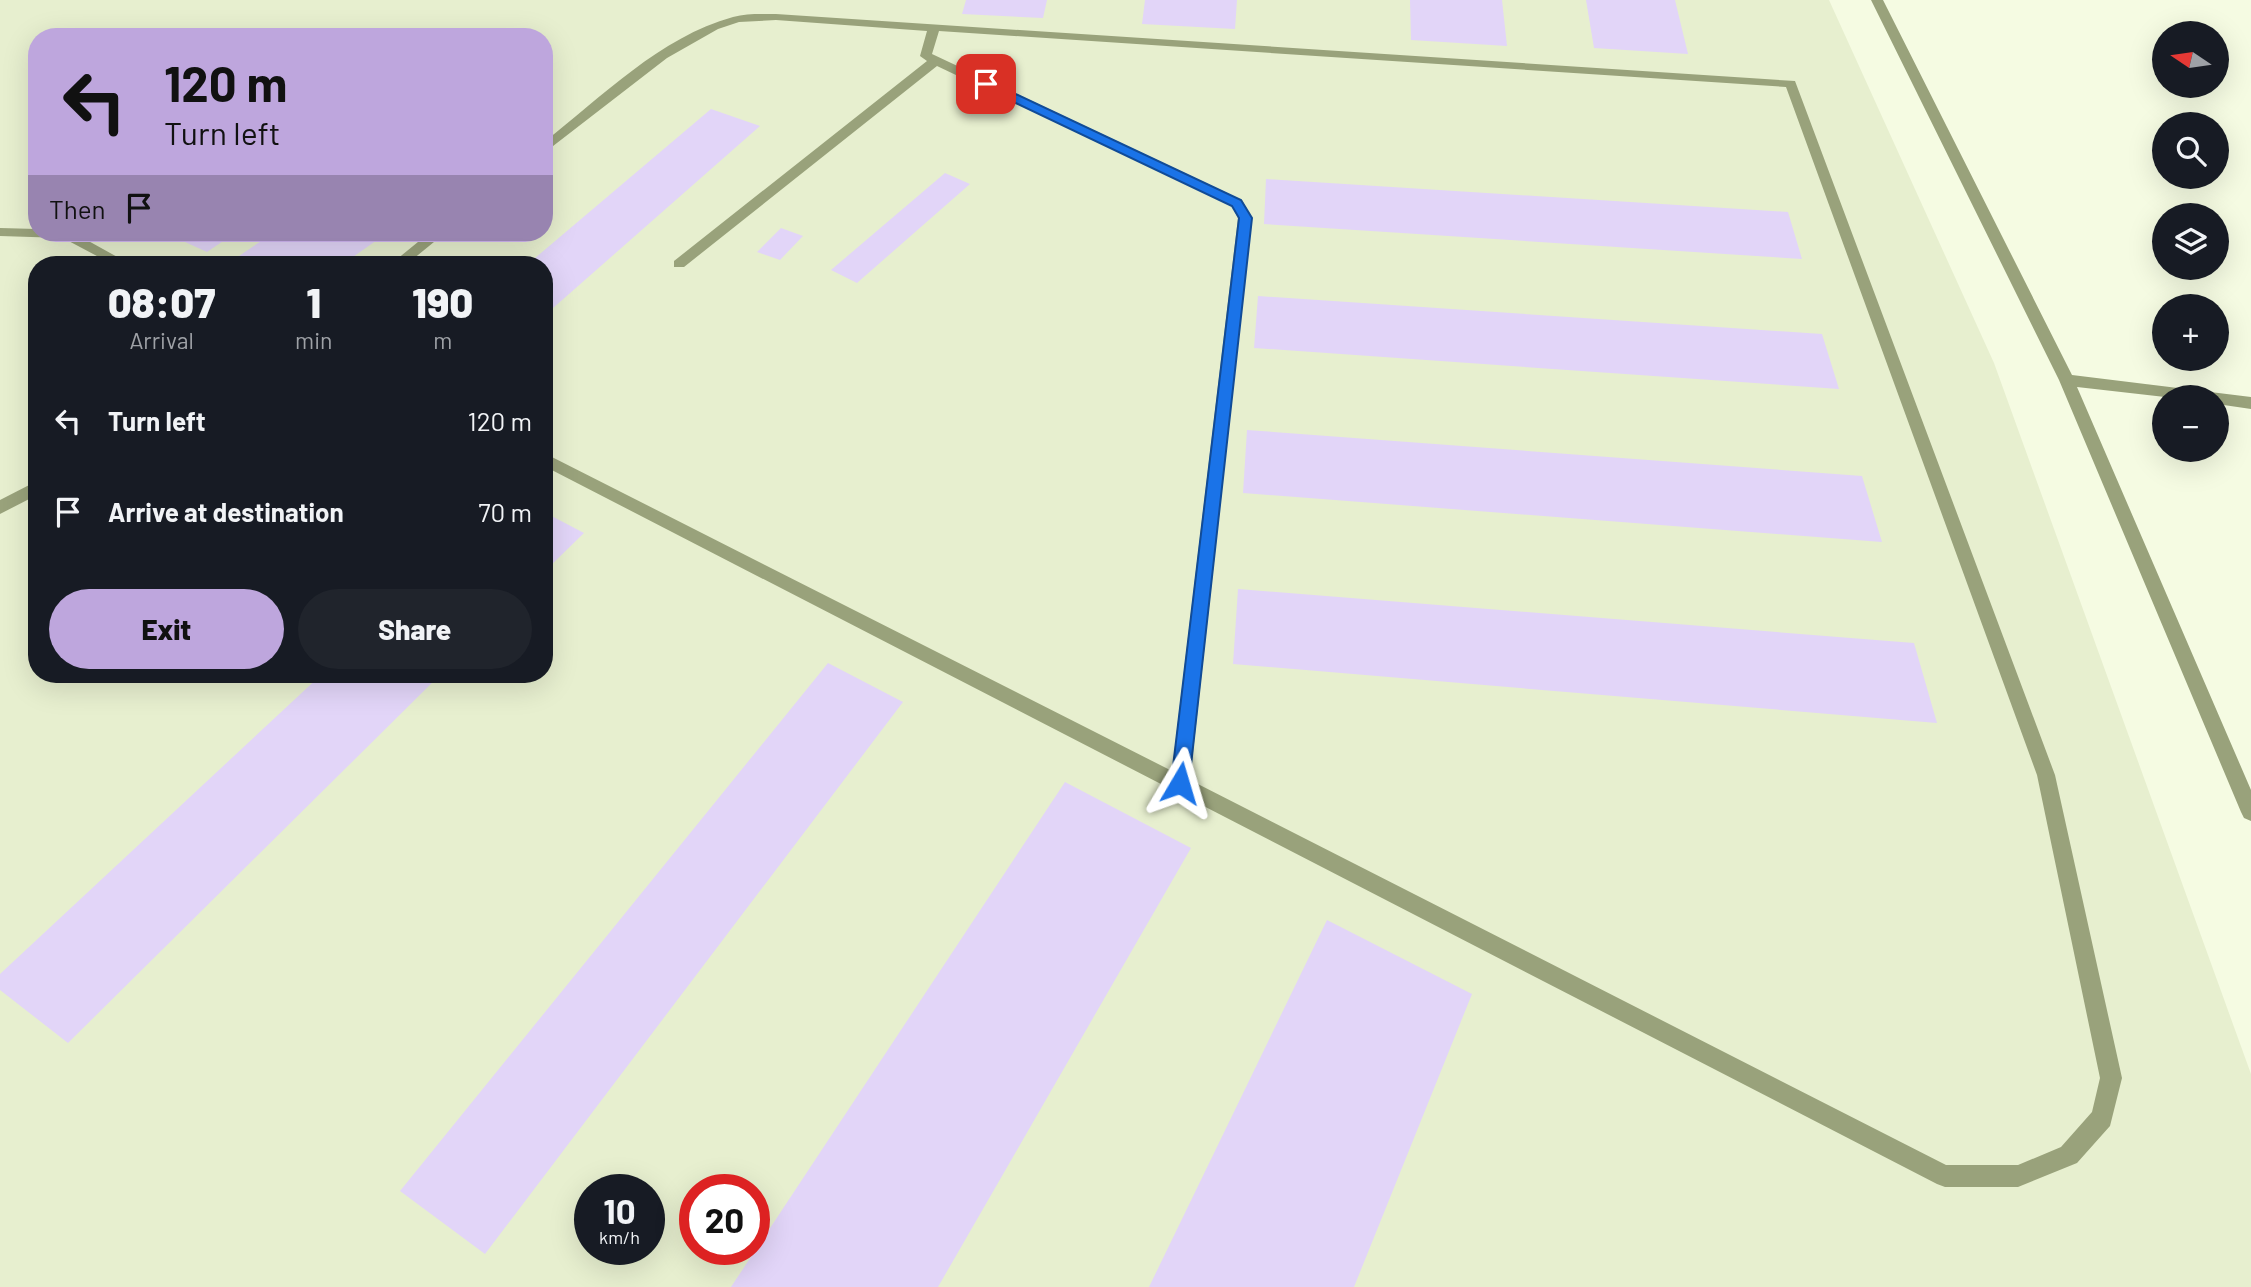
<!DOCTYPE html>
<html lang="en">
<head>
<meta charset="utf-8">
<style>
  body { margin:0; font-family:Barlow,sans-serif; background:#20242c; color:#f1f3f6; height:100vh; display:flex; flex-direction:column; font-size:26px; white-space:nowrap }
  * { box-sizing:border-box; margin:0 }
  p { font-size:23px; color:#9ea1a6 }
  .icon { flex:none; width:38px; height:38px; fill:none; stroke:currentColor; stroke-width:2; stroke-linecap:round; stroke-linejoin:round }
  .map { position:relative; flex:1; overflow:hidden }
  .side { position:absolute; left:28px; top:256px; width:525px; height:427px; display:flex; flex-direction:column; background:#171b24; border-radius:28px; box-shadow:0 7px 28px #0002 }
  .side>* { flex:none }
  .top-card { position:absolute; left:28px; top:28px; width:525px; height:214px; border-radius:28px; box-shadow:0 7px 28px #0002; background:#bea6dd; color:#111; overflow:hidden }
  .needle { width:46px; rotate:283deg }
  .fabs { position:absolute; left:2152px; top:21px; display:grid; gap:14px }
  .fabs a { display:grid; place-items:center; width:77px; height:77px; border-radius:50%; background:#171b24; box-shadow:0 7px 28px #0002; font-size:35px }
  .speed { position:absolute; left:574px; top:1174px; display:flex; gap:14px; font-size:35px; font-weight:700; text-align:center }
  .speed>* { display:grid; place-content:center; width:91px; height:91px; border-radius:50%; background:#171b24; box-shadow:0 7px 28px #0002; line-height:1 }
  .speed small { font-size:18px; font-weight:400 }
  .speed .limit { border:10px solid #d22; background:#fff; color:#111 }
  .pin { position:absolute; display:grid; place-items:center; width:60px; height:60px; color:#fff; margin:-30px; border-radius:14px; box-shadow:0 4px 10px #0006 }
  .me { position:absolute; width:77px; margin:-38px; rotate:7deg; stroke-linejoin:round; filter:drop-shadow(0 0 5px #0008) }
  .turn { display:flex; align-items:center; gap:24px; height:147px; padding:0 21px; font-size:32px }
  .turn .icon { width:91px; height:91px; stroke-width:2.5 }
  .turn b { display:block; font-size:49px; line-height:60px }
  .then { display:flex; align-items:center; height:66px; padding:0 21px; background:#0003; gap:14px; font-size:26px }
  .eta { display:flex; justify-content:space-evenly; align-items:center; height:119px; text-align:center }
  .eta b { font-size:42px; font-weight:800; line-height:49px }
  .action { display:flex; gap:14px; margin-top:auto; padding:14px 21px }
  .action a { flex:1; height:80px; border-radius:42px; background:#bea6dd; color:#111; font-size:28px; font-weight:800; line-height:80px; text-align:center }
  .action a+a { background:#20242c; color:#f1f3f6 }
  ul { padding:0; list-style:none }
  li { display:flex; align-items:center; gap:21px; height:91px; padding:0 21px }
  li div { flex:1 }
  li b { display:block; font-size:26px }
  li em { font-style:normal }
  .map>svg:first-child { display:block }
</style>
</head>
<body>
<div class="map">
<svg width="2251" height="1287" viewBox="0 0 2251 1287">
  <rect width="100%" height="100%" fill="#f5fbe2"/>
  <path fill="#e7efcf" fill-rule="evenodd" d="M0,0H1829L1994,363L2251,1074V1287H0ZM37,37H544V233H37ZM37,264H544V674H37ZM590,1190H649V1250H590ZM695,1190H754V1250H695Z"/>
  <path fill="#e2d5f8" d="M966,0H1047L1043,18L962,14Z
    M1145,0H1237L1235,29L1142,24Z
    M1410,0H1502L1507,46L1411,40Z
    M1586,0H1675L1688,54L1594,48Z
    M711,109L760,126L544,316V264H528Z
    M945,173L970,184L857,283L831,270Z
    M1266,179L1788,212L1802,259L1264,224Z
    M781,228L803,236L780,260L757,252Z
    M198,233H235L207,252L185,242Z
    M273,233H387L343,264H256L239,256Z
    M1258,296L1822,334L1839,389L1254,348Z
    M1247,430L1862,476L1882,542L1243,493Z
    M544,512L584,533L544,572Z
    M1238,589L1914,643L1937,723L1233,664Z
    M828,663L903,702L485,1254L400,1191Z
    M322,674H441L68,1043L0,990V974Z
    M1065,782L1191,848L938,1287H731Z
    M1327,920L1472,994L1354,1287H1149Z"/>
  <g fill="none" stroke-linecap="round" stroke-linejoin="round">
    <path fill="#99a27b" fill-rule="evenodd" d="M1871,0H1883L2072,375L2251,397V409L2217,404V397H2165L2077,387L2251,790V821L2244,818L2241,812L2059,380Z
      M776,14L1795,81L2055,775L2122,1078L2110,1126L2077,1163L2018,1187H1945L1937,1184L544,466V453L1172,771L1238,218L1232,206L937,66L684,267H674V261L927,61L920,56L927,31L776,20L739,22L718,29L667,58L544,153V142C602,97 660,37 733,17C747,13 762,14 776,14ZM939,31L1786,87L2037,775L2100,1078L2092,1112L2061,1147L2018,1165H1946L1190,780L1252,218L1242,200L932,54Z
      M0,228L37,229V233H74L130,264H112L63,238L0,236Z
      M429,233H445L407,264H391Z
      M37,481V495L0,514V500Z"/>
  </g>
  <path fill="#1a73e8" stroke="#114b97" stroke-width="2" d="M982,82H990L1241,200L1252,218L1189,783L1186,789L1180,791L1174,789L1171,783L1239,218L1232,206L982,87Z"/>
</svg>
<div class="fabs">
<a><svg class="needle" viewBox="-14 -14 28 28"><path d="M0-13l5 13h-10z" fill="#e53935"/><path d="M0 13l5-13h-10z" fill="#9ea1a6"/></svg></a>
<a><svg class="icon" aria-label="search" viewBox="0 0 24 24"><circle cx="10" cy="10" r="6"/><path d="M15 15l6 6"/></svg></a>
<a><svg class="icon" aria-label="layers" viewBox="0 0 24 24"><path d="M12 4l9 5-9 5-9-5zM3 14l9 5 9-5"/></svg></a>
<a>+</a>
<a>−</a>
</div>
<div class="speed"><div>10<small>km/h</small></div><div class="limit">20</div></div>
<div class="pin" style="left:986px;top:84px;background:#d93025"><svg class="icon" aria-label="arrive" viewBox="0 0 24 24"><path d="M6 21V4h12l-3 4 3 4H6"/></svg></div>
<svg class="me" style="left:1180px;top:783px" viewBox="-20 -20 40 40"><path d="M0-17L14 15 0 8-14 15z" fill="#1a73e8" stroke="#fff" stroke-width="4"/></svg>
<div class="top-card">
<div class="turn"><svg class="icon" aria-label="left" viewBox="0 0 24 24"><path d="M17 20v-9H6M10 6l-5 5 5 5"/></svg><div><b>120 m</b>Turn left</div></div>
<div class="then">Then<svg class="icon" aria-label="arrive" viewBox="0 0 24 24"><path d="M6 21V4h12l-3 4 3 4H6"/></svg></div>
</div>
<section class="side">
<div class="eta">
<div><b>08:07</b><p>Arrival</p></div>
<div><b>1</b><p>min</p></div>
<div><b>190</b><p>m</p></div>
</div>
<ul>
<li><svg class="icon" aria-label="left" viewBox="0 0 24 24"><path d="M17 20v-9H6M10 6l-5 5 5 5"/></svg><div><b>Turn left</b></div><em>120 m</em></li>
<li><svg class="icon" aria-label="arrive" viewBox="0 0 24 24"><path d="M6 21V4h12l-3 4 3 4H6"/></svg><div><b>Arrive at destination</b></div><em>70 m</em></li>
</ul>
<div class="action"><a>Exit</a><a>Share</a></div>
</section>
</div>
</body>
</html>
